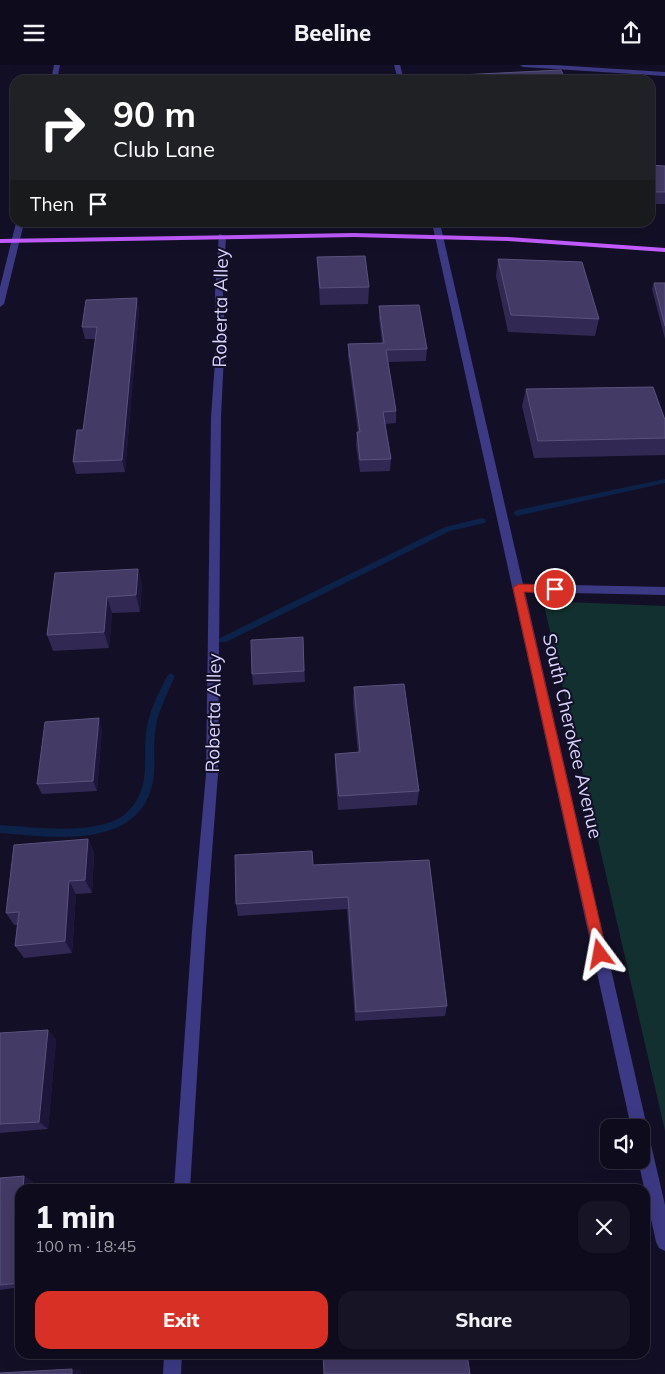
<!DOCTYPE html>
<html lang="en">
<head>
<meta charset="utf-8">
<style>
  body { margin:0; font-family:Mulish,sans-serif; background:#171425; color:#f1f3f6; height:100vh; display:flex; flex-direction:column; font-size:19px; white-space:nowrap }
  * { box-sizing:border-box; margin:0 }
  p { font-size:16px; color:#9b9ba3 }
  .icon { flex:none; width:28px; height:28px; fill:none; stroke:currentColor; stroke-width:2; stroke-linecap:round; stroke-linejoin:round }
  .map { position:relative; flex:1; overflow:hidden }
  .drawer { position:absolute; left:15px; top:1119px; width:635px; height:175px; display:flex; flex-direction:column; background:#0e0b1c; border-radius:15px; box-shadow:0 5px 20px #0002,0 0 0 1px #2e2b3b }
  .drawer>* { flex:none }
  .guide { position:absolute; left:10px; top:10px; width:645px; height:152px; border-radius:15px; box-shadow:0 5px 20px #0002,0 0 0 1px #2e2b3b; background:#202124; color:#fff; overflow:hidden }
  .controls { position:absolute; left:600px; top:1054px; display:grid; gap:10px }
  .controls a { display:grid; place-items:center; width:50px; height:50px; border-radius:10px; background:#0e0b1c; box-shadow:0 5px 20px #0002,0 0 0 1px #2e2b3b; font-size:25px }
  .pin { position:absolute; display:grid; place-items:center; width:42px; height:42px; color:#fff; margin:-21px; border:2px solid #fff; border-radius:50%; box-shadow:0 1px 5px #0007 }
  .me { position:absolute; width:55px; margin:-28px; rotate:347deg; stroke-linejoin:round; filter:drop-shadow(0 0 4px #0008) }
  .turn { display:flex; align-items:center; gap:18px; height:105px; padding:0 20px; font-size:22px }
  .turn .icon { width:65px; height:65px; stroke-width:2.5 }
  .turn b { display:block; font-size:35px; line-height:42px }
  .then { display:flex; align-items:center; height:48px; padding:0 20px; background:#0003; gap:10px; font-size:19px }
  .round { display:grid; place-items:center; flex:none; width:52px; height:52px; border-radius:15px; background:#171425 }
  .overview { display:flex; align-items:center; justify-content:space-between; height:85px; padding:0 20px }
  h1 { font-size:30px; font-weight:800; line-height:38px }
  .action { display:flex; gap:10px; margin-top:auto; padding:10px 20px }
  .action a { flex:1; height:58px; border-radius:15px; background:#d93025; color:#fff; font-size:20px; font-weight:800; line-height:58px; text-align:center }
  .action a+a { background:#171425; color:#f1f3f6 }
  header { display:flex; justify-content:space-between; align-items:center; height:65px; padding:0 20px; background:#0e0b1c; font-size:22px; font-weight:800 }
  .map>svg:first-child { display:block }
</style>
</head>
<body>
<header><svg class="icon" aria-label="menu" viewBox="0 0 24 24"><path d="M4 6h16M4 12h16M4 18h16"/></svg>Beeline<svg class="icon" aria-label="share" viewBox="0 0 24 24"><path d="M12 15V3M7 8l5-5 5 5M5 13v7h14v-7"/></svg></header>
<div class="map">
<svg width="665" height="1309" viewBox="0 0 665 1309">
  <rect width="100%" height="100%" fill="#130f26"/>
  <path fill="#12302f" d="M543,536L665,541V1066Z"/>
  <g fill="none" stroke-linecap="round" stroke-linejoin="round">
    <path fill="#0c2248" fill-rule="evenodd" d="M665,414V418L517,451L513,448L517,445Z
      M482,453L485,454L486,456L485,458L450,466L226,577H220L219,575L220,573L445,462Z
      M171,608L175,611C167,630 157,647 155,668C153,684 156,701 153,717C139,786 52,772 0,768V760C34,762 96,771 124,750C134,742 141,730 143,718C147,702 144,684 146,668C148,648 158,630 167,611Z"/>
    <path fill="#3d3a85" fill-rule="evenodd" d="M54,0H60L57,15H51Z
      M394,0H400L404,15H398Z
      M520,0H554L665,7V11L523,2Z
      M16,158H24L4,239L0,242V222Z
      M432,158H440L523,519L665,522V530L525,527L647,1062L646,1065L649,1071L665,1140V1186L659,1183L656,1177L638,1095H641V1062H631Z
      M219,169L226,171L223,228L225,268L221,352L218,709L206,866L190,1124H174L192,866L206,709L211,352L217,268L215,228Z
      M164,1289H182L181,1309H163Z"/>
    <path fill="#c25bff" fill-rule="evenodd" d="M354,168L508,172L665,183V187L508,176L354,172L0,178V174Z"/>
  </g>
  <path fill="#312854" d="M650,100L665,101V139H650Z
    M317,192L369,222L368,239L320,240L318,209Z
    M498,194L599,254L595,271L508,267L496,211Z
    M654,218H665V274L652,224Z
    M137,233L139,245L125,407L76,409L73,397L83,365L96,274H85L82,262Z
    M379,241L427,284L426,296L388,297L396,346V358L385,359L391,394L390,406L360,407L356,380L357,367H358L348,291V279L382,278L379,253Z
    M526,324L665,355V390L534,393L522,341Z
    M138,504L142,520L140,547L112,548L109,583L53,586L47,570Z
    M303,572L305,617L253,620L252,609Z
    M354,622L419,726L417,740L338,745L335,704V689L358,687L353,637Z
    M102,664L97,726L42,729L37,719Z
    M88,774L94,788L92,828L76,829L72,888L24,893L15,881L17,860H14L6,848Z
    M429,795L447,941L445,951L355,956L347,844L238,851L236,839L313,800Z
    M48,965L56,975L48,1064L0,1068V968Z
    M24,1111L33,1117L20,1124V1222L0,1225V1113Z"/>
  <path fill="#1d163a" d="M137,233L139,245L125,407L122,395Z
    M138,504L142,520L140,547L136,530Z
    M107,532L112,548L109,583L104,567Z
    M99,653L102,664L97,726L93,716Z
    M88,774L94,788L92,828L85,815Z
    M69,816L76,829L72,888L65,876Z
    M48,965L56,975L48,1064L39,1057Z
    M24,1111L33,1117L32,1124H23Z
    M72,1304L81,1305V1309H72Z"/>
  <path fill="#433a66" stroke="#5a527e" d="M561,5L566,15H441L439,11Z
    M650,100L665,101V127H650Z
    M365,191L369,222L320,223L317,192Z
    M498,194L582,197L599,254L511,250Z
    M654,218H665V261Z
    M137,233L122,395L73,397L77,365H83L97,262H82L86,235Z
    M419,240L427,284L386,285L396,346L383,347L391,394L360,395L357,367H360L348,279L384,278L379,241Z
    M653,322L665,355V373L538,376L526,324Z
    M138,504L136,530L107,532L104,567L47,570L55,508Z
    M303,572L304,606L252,609L251,575Z
    M404,619L419,726L339,731L335,689L360,687L354,622Z
    M99,653L93,716L37,719L45,657Z
    M88,774L85,815L69,816L65,876L15,881L19,847L6,848L14,780Z
    M312,786L313,800L429,795L447,941L356,947L348,832L236,839L235,790Z
    M48,965L39,1057L0,1059V968Z
    M24,1111L23,1124H20V1218L0,1220V1113Z
    M323,1289H467L470,1309H324Z
    M72,1304V1309H0V1308Z"/>
  <path fill="#d93025" stroke="#8d1f18" d="M518,519L555,520L560,524L555,528L524,527L607,889L605,894L600,896L596,894L594,889L513,523Z"/>
  <g text-anchor="middle" dominant-baseline="central" stroke-width="4" stroke-linejoin="round" paint-order="stroke">
    <g font-size="19" fill="#d9d4ff" stroke="#130f26">
      <text transform="translate(220 243) rotate(-89)">Roberta Alley</text>
      <text transform="translate(213 648) rotate(-89)">Roberta Alley</text>
      <text transform="translate(573 671) rotate(77)">South Cherokee Avenue</text>
    </g>
  </g>
</svg>
<div class="controls">
<a><svg class="icon" aria-label="sound" viewBox="0 0 24 24"><path d="M4 9h4l5-4v14l-5-4H4zM17 9q2 3 0 6"/></svg></a>
</div>
<div class="pin" style="left:555px;top:524px;background:#d93025"><svg class="icon" aria-label="arrive" viewBox="0 0 24 24"><path d="M6 21V4h12l-3 4 3 4H6"/></svg></div>
<svg class="me" style="left:600px;top:889px" viewBox="-20 -20 40 40"><path d="M0-17L14 15 0 8-14 15z" fill="#d93025" stroke="#fff" stroke-width="4"/></svg>
<div class="guide">
<div class="turn"><svg class="icon" aria-label="right" viewBox="0 0 24 24"><path d="M7 20v-9h11M14 6l5 5-5 5"/></svg><div><b>90 m</b>Club Lane</div></div>
<div class="then">Then<svg class="icon" aria-label="arrive" viewBox="0 0 24 24"><path d="M6 21V4h12l-3 4 3 4H6"/></svg></div>
</div>
<section class="drawer">
<div class="overview"><div><h1>1 min</h1><p>100 m · 18:45</p></div><a class="round"><svg class="icon" aria-label="close" viewBox="0 0 24 24"><path d="M6 6l12 12M18 6L6 18"/></svg></a></div>
<div class="action"><a>Exit</a><a>Share</a></div>
</section>
</div>
</body>
</html>
